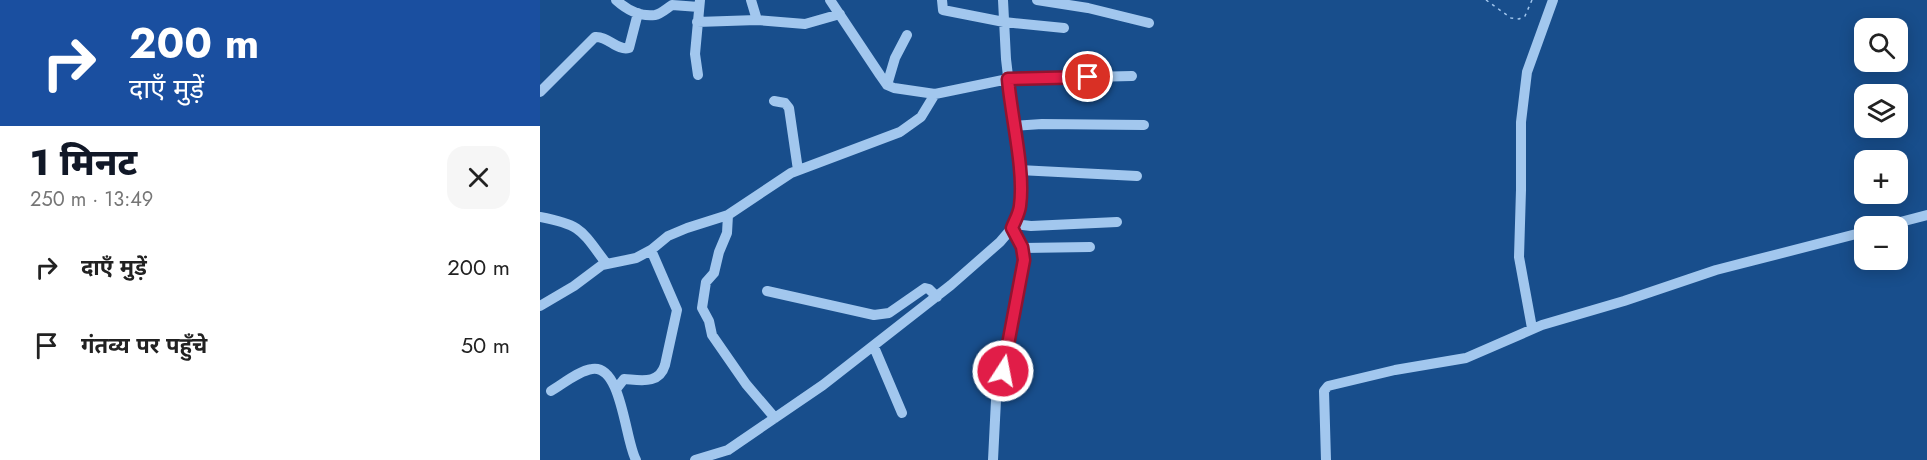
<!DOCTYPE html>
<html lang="hi">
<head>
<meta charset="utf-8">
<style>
  body { margin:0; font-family:Jost,"Noto Sans Devanagari",sans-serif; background:#f6f6f6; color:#222; height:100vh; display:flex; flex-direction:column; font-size:22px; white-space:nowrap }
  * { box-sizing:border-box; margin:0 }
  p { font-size:20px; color:#767676 }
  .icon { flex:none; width:33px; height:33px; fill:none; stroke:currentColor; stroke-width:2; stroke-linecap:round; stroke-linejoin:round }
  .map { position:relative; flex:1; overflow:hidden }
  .details { display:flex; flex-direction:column; background:#fff; width:540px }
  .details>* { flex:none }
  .hud { background:#1a4fa0; color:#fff; overflow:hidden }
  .controls { position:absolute; left:1314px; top:18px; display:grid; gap:12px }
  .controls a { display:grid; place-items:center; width:54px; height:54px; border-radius:12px; background:#fff; box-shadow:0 3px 15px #0003; font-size:30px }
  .pin { position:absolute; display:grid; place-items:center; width:51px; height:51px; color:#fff; margin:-26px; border:3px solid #fff; border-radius:50%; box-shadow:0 2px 6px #0007 }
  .me { position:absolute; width:66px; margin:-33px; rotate:11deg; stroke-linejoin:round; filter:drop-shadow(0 0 4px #0008) }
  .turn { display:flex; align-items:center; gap:21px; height:126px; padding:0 30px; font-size:27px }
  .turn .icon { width:78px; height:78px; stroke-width:2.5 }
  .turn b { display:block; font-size:42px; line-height:51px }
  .round { display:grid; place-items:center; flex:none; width:63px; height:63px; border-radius:18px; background:#f6f6f6 }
  .head { display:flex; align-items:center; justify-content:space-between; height:102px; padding:0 30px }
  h1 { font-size:36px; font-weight:800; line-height:45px; color:#111827 }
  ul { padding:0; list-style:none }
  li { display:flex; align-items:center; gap:18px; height:78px; padding:0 30px }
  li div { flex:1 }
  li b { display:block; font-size:22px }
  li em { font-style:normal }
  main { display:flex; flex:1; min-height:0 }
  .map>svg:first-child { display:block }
</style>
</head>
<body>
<main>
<section class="details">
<div class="hud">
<div class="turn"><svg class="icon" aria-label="right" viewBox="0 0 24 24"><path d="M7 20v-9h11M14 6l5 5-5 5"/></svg><div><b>200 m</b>दाएँ मुड़ें</div></div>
</div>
<div class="head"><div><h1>1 मिनट</h1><p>250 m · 13:49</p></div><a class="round"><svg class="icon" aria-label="close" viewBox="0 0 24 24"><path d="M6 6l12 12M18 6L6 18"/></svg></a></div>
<ul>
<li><svg class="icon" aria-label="right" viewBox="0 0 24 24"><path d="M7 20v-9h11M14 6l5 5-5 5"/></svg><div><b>दाएँ मुड़ें</b></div><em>200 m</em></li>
<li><svg class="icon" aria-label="arrive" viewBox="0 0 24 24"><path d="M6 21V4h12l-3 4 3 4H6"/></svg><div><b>गंतव्य पर पहुँचे</b></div><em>50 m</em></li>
</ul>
</section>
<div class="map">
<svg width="1387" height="460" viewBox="0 0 1387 460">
  <rect width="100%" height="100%" fill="#184e8c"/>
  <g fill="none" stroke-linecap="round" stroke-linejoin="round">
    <path stroke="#a2c7ee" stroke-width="1.5" stroke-dasharray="3 4.5" stroke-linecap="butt" d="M946,0L971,18L979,19L985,16L992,0"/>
    <path stroke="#a2c7ee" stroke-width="10" d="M76,0C86,9 100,17 115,15C121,14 127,8 132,5L159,7
      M211,0L217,20
      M290,0L340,75L347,85L354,88L395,94L468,79L592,76
      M402,0L403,10L464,22L524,28
      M497,0L548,8L609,23
      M157,22L217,20L265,24L300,14
      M158,75L155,54L160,0
      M347,85L355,58L367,35
      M0,92L55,37C68,36 77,51 89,48L98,13
      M234,101L245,103L249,108L258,170
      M473,126L502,124L604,125
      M479,170L597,176
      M188,215L187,233L179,252L174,273L166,282L162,308L169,321L172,335L206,384L235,418
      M0,217C42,225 41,230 66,263
      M474,224L491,226L577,222
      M1345,226L1387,215
      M483,248L550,247
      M227,291L334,315L349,313L385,288L389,289L397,297
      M0,306L34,286L62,265L96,258L111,250L128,236L147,228L188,215L251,173L360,132L381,117L395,94
      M992,328L979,257L981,190V122L987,72L1013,0
      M334,347L362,413
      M77,388L84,379C100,380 119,385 125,365L137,310L111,250
      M11,391C23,384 38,371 52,369C82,364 85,441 96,460
      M155,460L188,450L283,385L411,285L460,242L472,228L477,216L480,198L479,170L466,59L463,0
      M453,460L456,400L484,259L482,247L472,228
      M786,460L784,391L788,386L855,370L926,358L1002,325L1084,301L1176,270L1324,232"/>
  </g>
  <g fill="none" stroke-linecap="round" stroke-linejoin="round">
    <g stroke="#92132f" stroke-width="15">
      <path id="route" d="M463,371L484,260L482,247L472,228C475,220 479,214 480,206C485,170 471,116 468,79L548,77"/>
    </g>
    <use href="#route" stroke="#e11d48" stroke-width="10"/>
  </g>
</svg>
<div class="controls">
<a><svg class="icon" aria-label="search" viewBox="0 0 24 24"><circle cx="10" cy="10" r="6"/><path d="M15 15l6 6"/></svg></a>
<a><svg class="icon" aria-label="layers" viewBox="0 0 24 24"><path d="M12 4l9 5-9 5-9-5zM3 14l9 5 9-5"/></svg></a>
<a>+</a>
<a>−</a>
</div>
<div class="pin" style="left:548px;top:77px;background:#d93025"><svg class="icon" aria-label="arrive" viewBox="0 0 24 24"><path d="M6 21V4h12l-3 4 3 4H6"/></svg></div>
<svg class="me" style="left:463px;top:371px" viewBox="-20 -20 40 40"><circle r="17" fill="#e11d48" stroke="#fff" stroke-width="3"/><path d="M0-11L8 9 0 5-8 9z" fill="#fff"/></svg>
</div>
</main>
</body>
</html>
